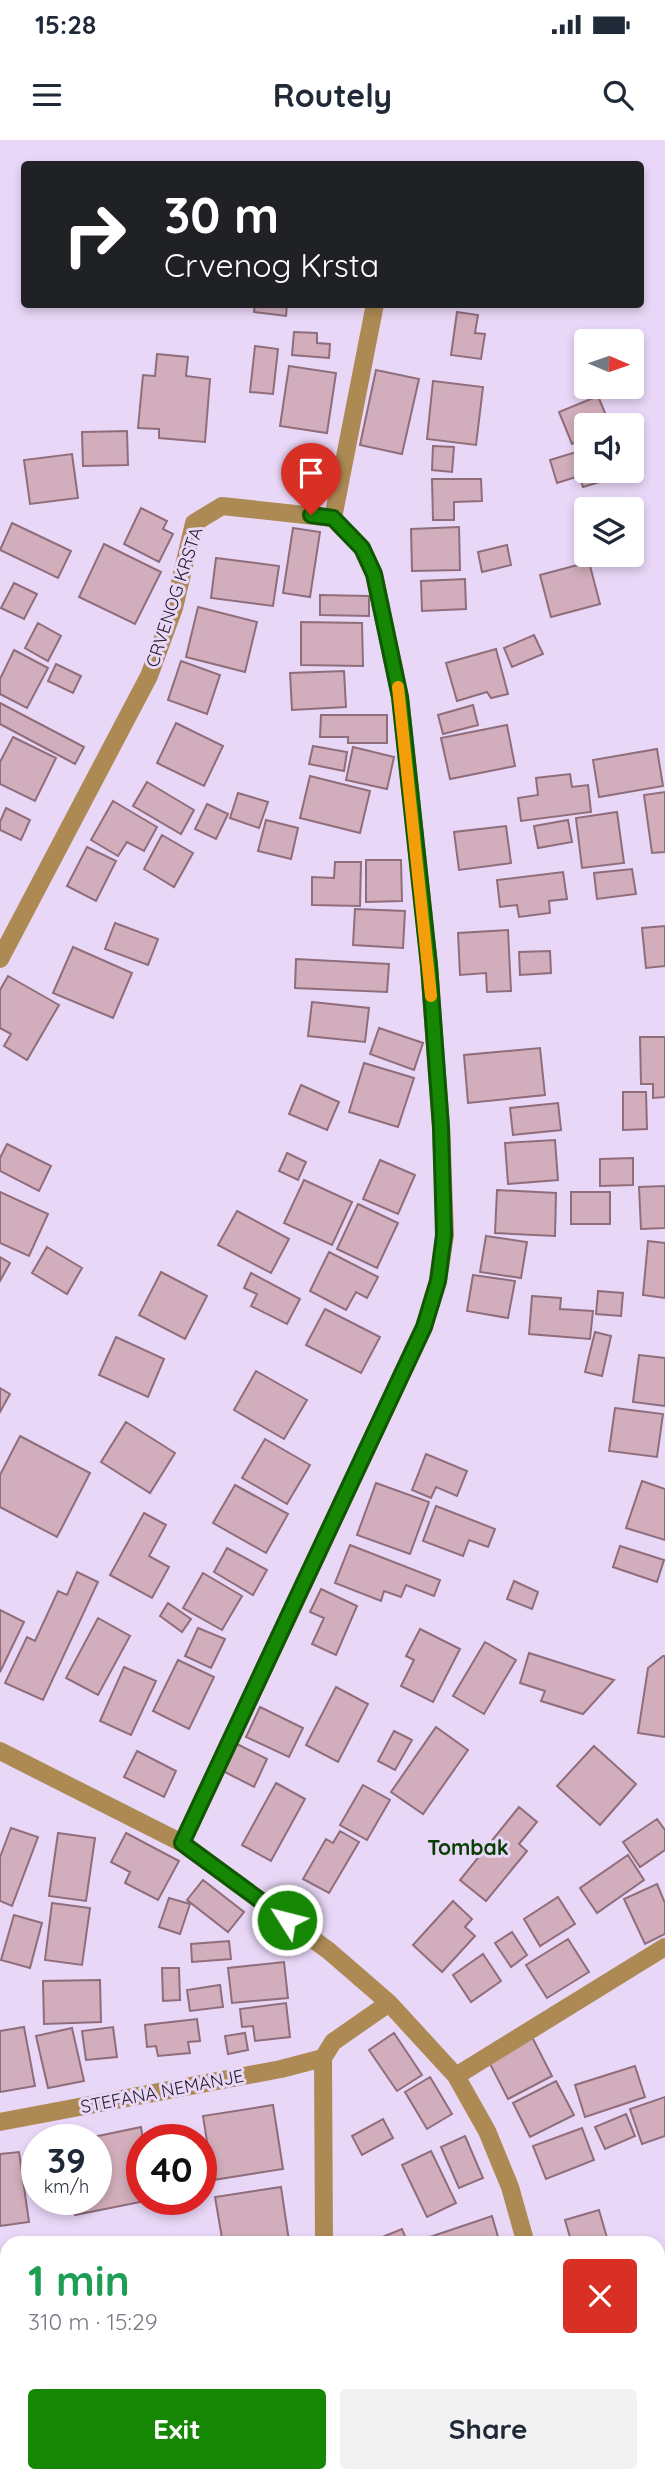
<!DOCTYPE html>
<html lang="en">
<head>
<meta charset="utf-8">
<style>
  body { margin:0; font-family:Quicksand,sans-serif; background:#f2f2f3; color:#1f2937; height:100vh; display:flex; flex-direction:column; font-size:26px; white-space:nowrap }
  * { box-sizing:border-box; margin:0 }
  p { font-size:23px; color:#747a83 }
  .icon { flex:none; width:38px; height:38px; fill:none; stroke:currentColor; stroke-width:2; stroke-linecap:round; stroke-linejoin:round }
  .map { position:relative; flex:1; overflow:hidden }
  .panel { position:absolute; left:0px; top:2096px; width:665px; height:247px; display:flex; flex-direction:column; background:#fff; border-radius:21px 21px 0 0; box-shadow:0 4px 10px #0003 }
  .panel>* { flex:none }
  .top-card { position:absolute; left:21px; top:21px; width:623px; height:147px; border-radius:7px; box-shadow:0 4px 10px #0003; background:#202124; color:#fff; overflow:hidden }
  .needle { width:46px; rotate:92deg }
  .buttons { position:absolute; left:574px; top:189px; display:grid; gap:14px }
  .buttons a { display:grid; place-items:center; width:70px; height:70px; border-radius:7px; background:#fff; box-shadow:0 4px 10px #0003; font-size:35px }
  .speed { position:absolute; left:21px; top:1984px; display:flex; gap:14px; font-size:35px; font-weight:700; text-align:center }
  .speed>* { display:grid; place-content:center; width:91px; height:91px; border-radius:50%; background:#fff; box-shadow:0 4px 10px #0003; line-height:1 }
  .speed small { font-size:18px; font-weight:400 }
  .speed .limit { border:10px solid #d22; background:#fff; color:#111 }
  .pin { position:absolute; display:grid; place-items:center; width:60px; height:60px; color:#fff; margin:-72px -30px; border-radius:50% 50% 50% 0; rotate:-45deg; box-shadow:0 0 7px #0007 }
  .pin .icon { rotate:45deg }
  .me { position:absolute; width:77px; margin:-38px; rotate:306deg; stroke-linejoin:round; filter:drop-shadow(0 0 5px #0008) }
  .turn { display:flex; align-items:center; gap:24px; height:147px; padding:0 28px; font-size:32px }
  .turn .icon { width:91px; height:91px; stroke-width:2.5 }
  .turn b { display:block; font-size:49px; line-height:60px }
  .round { display:grid; place-items:center; flex:none; width:74px; height:74px; border-radius:7px; background:#f2f2f3 }
  .overview { display:flex; align-items:center; justify-content:space-between; height:119px; padding:0 28px }
  h1 { font-size:42px; font-weight:800; line-height:52px; color:#1e9e55 }
  .button { display:flex; gap:14px; margin-top:auto; padding:14px 28px }
  .button a { flex:1; height:80px; border-radius:7px; background:#158705; color:#fff; font-size:28px; font-weight:800; line-height:80px; text-align:center }
  .button a+a { background:#f2f2f3; color:#1f2937 }
  .status { display:flex; justify-content:space-between; align-items:center; height:49px; padding:0 35px; background:#fff; direction:ltr }
  .status svg { height:19px; fill:currentColor }
  header { display:flex; justify-content:space-between; align-items:center; height:91px; padding:0 28px; background:#fff; font-size:32px; font-weight:800 }
  .map>svg:first-child { display:block }
</style>
</head>
<body>
<div class="status"><b>15:28</b><svg viewBox="0 0 49 12"><path d="M0 12V9h3v3zM5 12V6h3v6zM10 12V3h3v9zM15 12V0h3v12zM26 1h20v11H26zM47 4h2v5h-2z"/></svg></div>
<header><svg class="icon" aria-label="menu" viewBox="0 0 24 24"><path d="M4 6h16M4 12h16M4 18h16"/></svg>Routely<svg class="icon" aria-label="search" viewBox="0 0 24 24"><circle cx="10" cy="10" r="6"/><path d="M15 15l6 6"/></svg></header>
<div class="map">
<svg width="665" height="2342" viewBox="0 0 665 2342">
  <rect width="100%" height="100%" fill="#e9d7f7"/>
  <path fill="#d2adbb" stroke="#8f6d7b" stroke-width="2" d="M255,164H287L286,176L254,172Z
    M457,172L478,175L475,193L485,194L481,219L451,215Z
    M294,192L317,193V203L330,204L329,218L292,215Z
    M255,206L278,209L273,254L250,252Z
    M157,214L188,217L186,236L210,239L205,302L159,298V289L138,288L143,235L155,236Z
    M289,226L336,233L327,293L280,286Z
    M376,230L419,239L402,314L360,305Z
    M433,241L483,247L476,305L427,299Z
    M598,256L610,285H586V298L572,304L559,272Z
    M127,291L128,325L83,326L82,292Z
    M433,306L454,307L452,332L432,330Z
    M586,309V331H603L606,340L583,347L579,336L557,343L550,320Z
    M72,314L78,358L30,364L24,320Z
    M432,339H481L482,361L454,362V380H433Z
    M141,368L167,381L163,389L173,394L159,422L124,404Z
    M12,383L71,411L58,438L0,410Z
    M459,387L460,430L412,431L411,389Z
    M293,388L320,392L310,457L283,453Z
    M104,404L161,432L135,484L79,457Z
    M507,405L511,425L482,432L478,412Z
    M216,418L279,426L273,466L211,458Z
    M589,422L600,464L551,477L540,435Z
    M465,439L466,469L422,471L421,441Z
    M14,443L37,454L24,479L1,468Z
    M320,455L369,456V476L320,475Z
    M198,467L257,482L245,532L186,517Z
    M301,482L362,483L363,526L301,525Z
    M38,483L61,496L48,521L25,508Z
    M534,495L543,514L512,527L504,508Z
    M496,509L508,554L491,558L487,552L457,561L446,523Z
    M14,510L48,528L27,568L0,554V539Z
    M181,521L220,535L207,574L168,560Z
    M56,524L81,536L73,553L48,541Z
    M344,531L346,567L292,570L290,533Z
    M0,563L84,607L75,624L0,584Z
    M473,565L478,585L443,594L438,575Z
    M321,575H387V603H348V597H320Z
    M176,583L223,606L204,646L157,623Z
    M507,585L515,626L450,639L441,598Z
    M13,597L56,618L35,661L0,644V622Z
    M313,606L347,612L344,631L309,624Z
    M353,607L394,617L387,649L346,640Z
    M657,609L663,646L599,657L593,620Z
    M570,634L572,647L588,645L591,672L521,681L518,658L538,655L536,638Z
    M310,636L370,651L360,693L300,678Z
    M147,642L194,670L181,694L133,666Z
    M665,652V712L652,713L644,655Z
    M238,653L268,662L259,688L230,678Z
    M113,661L157,687L144,711L127,702L118,716L91,700Z
    M207,664L228,674L216,699L195,689Z
    M6,668L30,680L21,700L0,690V682Z
    M617,672L624,723L582,728L576,678Z
    M266,680L298,688L291,719L258,711Z
    M568,680L572,702L538,708L534,686Z
    M506,686L511,723L459,730L454,692Z
    M162,695L193,713L174,747L144,729Z
    M87,707L116,721L96,761L67,746Z
    M366,720H401L402,761L366,762Z
    M335,722H361L360,766L312,765V737L334,738Z
    M632,729L636,754L597,759L594,733Z
    M563,732L567,759L549,761L550,773L519,777L517,765L500,767L497,740Z
    M355,769L405,771L403,808L353,805Z
    M115,783L158,799L148,825L105,809Z
    M665,786V826L646,828L642,788Z
    M508,790L511,851L487,852L486,833L460,835L458,793Z
    M73,807L132,833L113,878L53,853Z
    M550,811L551,833L520,835L519,812Z
    M296,819L389,824L387,852L295,848Z
    M8,836L59,865L27,920L4,906L11,894L0,888V850Z
    M312,862L369,868L365,902L308,896Z
    M379,888L423,903L414,930L370,914Z
    M640,897H665V957L653,958V944H641Z
    M540,908L545,955L468,963L464,915Z
    M364,923L414,938L398,987L349,972Z
    M301,945L339,962L327,990L289,974Z
    M623,952H646L647,989L623,990Z
    M558,963L561,990L513,995L510,968Z
    M555,1000L558,1040L508,1044L505,1003Z
    M7,1004L51,1026L39,1051L0,1031V1018Z
    M287,1013L306,1022L298,1040L279,1031Z
    M633,1018V1045L600,1046V1019Z
    M380,1020L415,1035L398,1074L363,1059Z
    M304,1040L352,1062L332,1105L284,1083Z
    M665,1046V1088L641,1089L639,1047Z
    M497,1050L556,1053L555,1096L495,1093Z
    M0,1052L48,1074L29,1116L0,1103Z
    M571,1052H610V1084H571Z
    M358,1064L398,1083L377,1128L337,1109Z
    M237,1071L289,1099L271,1133L218,1105Z
    M486,1096L527,1102L521,1138L480,1132Z
    M648,1101L665,1103V1158L643,1155Z
    M47,1107L82,1128L67,1154L32,1133Z
    M329,1112L378,1137L367,1158L356,1152L346,1170L310,1151Z
    M0,1117L10,1123L0,1141Z
    M161,1132L207,1156L185,1199L139,1175Z
    M251,1133L300,1159L287,1184L251,1166L257,1154L244,1148Z
    M473,1135L515,1141L508,1178L467,1171Z
    M598,1151L623,1153L621,1176L596,1174Z
    M532,1156L561,1158L560,1169L593,1171L590,1199L529,1194Z
    M325,1169L380,1197L361,1233L306,1205Z
    M595,1192L611,1196L602,1236L585,1232Z
    M116,1197L164,1219L148,1257L99,1235Z
    M639,1215L665,1218V1266L633,1262Z
    M256,1231L307,1260L284,1299L234,1270Z
    M0,1248L10,1254L0,1272Z
    M615,1268L663,1274L657,1317L609,1311Z
    M126,1282L175,1313L150,1353L101,1322Z
    M20,1296L90,1333L57,1397L0,1367V1335Z
    M265,1299L310,1325L287,1364L242,1338Z
    M426,1314L467,1331L457,1356L436,1347L431,1358L412,1350Z
    M642,1341L665,1349V1400L626,1388Z
    M376,1343L429,1362L410,1414L357,1395Z
    M235,1345L288,1374L266,1413L213,1383Z
    M436,1366L495,1389L488,1407L469,1400L463,1416L423,1401Z
    M144,1373L166,1385L149,1416L169,1427L152,1458L110,1435Z
    M350,1405L440,1440L434,1456L406,1445L401,1457L384,1451L381,1461L335,1443Z
    M620,1406L664,1420L657,1442L613,1427Z
    M227,1408L267,1430L253,1455L214,1432Z
    M77,1432L98,1442L43,1560L5,1543L27,1497L35,1501L58,1451L67,1455Z
    M203,1433L242,1456L222,1490L183,1468Z
    M514,1441L538,1452L532,1469L507,1459Z
    M321,1449L357,1466L336,1515L312,1504L324,1478L310,1472Z
    M168,1463L191,1479L182,1492L160,1476Z
    M0,1470L24,1482L0,1532Z
    M98,1478L130,1496L98,1555L66,1538Z
    M198,1488L225,1499L211,1528L185,1516Z
    M420,1489L460,1509L433,1562L401,1546L414,1520L406,1516Z
    M485,1502L516,1520L484,1574L453,1556Z
    M529,1513L614,1540L583,1574L541,1561L545,1551L520,1543Z
    M663,1516H665V1597L638,1593L648,1528Z
    M178,1520L214,1537L189,1589L153,1571Z
    M124,1527L156,1541L131,1595L100,1581Z
    M336,1547L368,1564L338,1622L306,1605Z
    M260,1567L303,1588L289,1617L246,1597Z
    M436,1587L468,1610L423,1674L391,1652Z
    M394,1591L412,1600L395,1630L378,1621Z
    M237,1604L267,1619L254,1647L223,1631Z
    M594,1606L636,1644L600,1685L557,1646Z
    M137,1611L176,1631L164,1657L124,1637Z
    M276,1643L305,1659L271,1721L242,1705Z
    M363,1645L390,1660L367,1700L340,1685Z
    M519,1667L537,1682L519,1704L527,1711L486,1761L460,1740Z
    M657,1679L665,1690V1710L640,1727L623,1702Z
    M11,1688L38,1697L12,1766L0,1761V1717Z
    M340,1691L359,1702L329,1753L303,1739L326,1699L333,1703Z
    M58,1693L95,1698L86,1761L49,1756Z
    M126,1693L179,1721L158,1760L125,1743L130,1732L111,1722Z
    M628,1715L644,1740L597,1773L580,1748Z
    M203,1740L244,1772L228,1792L187,1760Z
    M657,1744L665,1763V1794L645,1804L624,1759Z
    M558,1757L575,1784L540,1806L524,1779Z
    M169,1758L190,1764L180,1794L159,1787Z
    M453,1761L472,1779L465,1787L475,1796L442,1832L413,1805Z
    M52,1763L90,1768L82,1825L45,1820Z
    M14,1775L42,1783L30,1828L1,1820Z
    M512,1792L527,1815L511,1827L495,1803Z
    M568,1799L589,1832L547,1858L526,1825Z
    M229,1801L231,1819L192,1822L191,1804Z
    M483,1814L501,1841L471,1862L453,1835Z
    M284,1822L288,1858L232,1863L228,1828Z
    M162,1828H179L180,1860L163,1861Z
    M100,1840L101,1882L44,1884L43,1841Z
    M220,1845L223,1867L190,1871L187,1850Z
    M286,1863L290,1897L255,1901L253,1886L242,1887L240,1869Z
    M197,1879L200,1901L188,1902L190,1913L158,1916L156,1906L147,1907L145,1885Z
    M24,1887L35,1946L0,1952V1891Z
    M113,1887L117,1917L86,1920L82,1891Z
    M72,1888L84,1941L48,1948L36,1896Z
    M245,1893L248,1910L228,1914L225,1896Z
    M394,1893L422,1935L397,1951L369,1910Z
    M532,1897L552,1936L508,1959L488,1920Z
    M635,1926L645,1957L585,1977L575,1945Z
    M430,1937L452,1974L427,1989L405,1952Z
    M556,1941L574,1975L530,1997L513,1963Z
    M665,1957V1996L642,2004L630,1969Z
    M273,1965L283,2029L213,2040L203,1976Z
    M626,1974L635,1996L605,2009L595,1987Z
    M383,1979L393,1998L362,2015L352,1996Z
    M141,1987L143,2000L142,2060H150L75,2075L72,2060H96V2000H79Z
    M582,1988L594,2020L546,2039L533,2006Z
    M465,1996L483,2038L459,2048L441,2007Z
    M431,2011L456,2063L427,2077L402,2025Z
    M19,2012L29,2082L0,2086V2014Z
    M281,2047L289,2101L271,2104H223L215,2057Z
    M599,2070L608,2101L599,2104H572L565,2080Z
    M492,2076L500,2104H428L427,2098Z
    M402,2089L408,2104H365Z
    M665,2276V2302L658,2304V2278Z
    M665,2308V2342H636L635,2336H658V2310Z
    M7,2313V2336H52L53,2342H0V2314Z
    M160,2336H212L213,2342H160Z
    M471,2336H499L500,2342H452Z
    M521,2336H565L567,2342H523Z"/>
  <g fill="none" stroke-linecap="round" stroke-linejoin="round">
    <path stroke="#ad8a54" stroke-width="18" d="M333,378L375,164
      M0,819L149,536L174,468L194,383L222,366L333,378L362,408L374,434L400,557L429,826L441,987L445,1095L438,1141L424,1187L182,1703
      M0,1611L182,1703L329,1811L389,1863L456,1936L487,1991L510,2047L526,2104
      M323,1918L324,2104
      M456,1936L665,1807
      M0,1982L281,1929L323,1918L333,1902L389,1863
      M0,2172H7
      M594,2336L596,2342
      M316,2342V2336"/>
  </g>
  <g fill="none" stroke-linecap="round" stroke-linejoin="round">
    <g stroke="#0e5803" stroke-width="18">
      <path id="route" d="M287,1780L182,1703L424,1187L438,1141L444,1095L441,987L429,825L400,557L374,434L362,408L333,378L311,375"/>
    </g>
    <use href="#route" stroke="#158705" stroke-width="12"/>
    <path stroke="#f59e0b" stroke-width="12" d="M398,547L431,856"/>
  </g>
  <g text-anchor="middle" dominant-baseline="central" stroke-width="6" stroke-linejoin="round" paint-order="stroke">
    <g font-size="18" fill="#211b26" stroke="#e9d7f7">
      <text transform="translate(174 457) rotate(-72)">CRVENOG KRSTA</text>
      <text transform="translate(162 1951) rotate(-11)">STEFANA NEMANJE</text>
    </g>
    <g font-size="21" font-weight="bold" fill="#073c03" stroke="#e9d7f7">
      <text x="468" y="1707">Tombak</text>
    </g>
  </g>
</svg>
<div class="buttons">
<a><svg class="needle" viewBox="-14 -14 28 28"><path d="M0-13l5 13h-10z" fill="#e53935"/><path d="M0 13l5-13h-10z" fill="#747a83"/></svg></a>
<a><svg class="icon" aria-label="sound" viewBox="0 0 24 24"><path d="M4 9h4l5-4v14l-5-4H4zM17 9q2 3 0 6"/></svg></a>
<a><svg class="icon" aria-label="layers" viewBox="0 0 24 24"><path d="M12 4l9 5-9 5-9-5zM3 14l9 5 9-5"/></svg></a>
</div>
<div class="speed"><div>39<small>km/h</small></div><div class="limit">40</div></div>
<div class="pin" style="left:311px;top:375px;background:#d93025"><svg class="icon" aria-label="arrive" viewBox="0 0 24 24"><path d="M6 21V4h12l-3 4 3 4H6"/></svg></div>
<svg class="me" style="left:287px;top:1780px" viewBox="-20 -20 40 40"><circle r="17" fill="#158705" stroke="#fff" stroke-width="3"/><path d="M0-11L8 9 0 5-8 9z" fill="#fff"/></svg>
<div class="top-card">
<div class="turn"><svg class="icon" aria-label="right" viewBox="0 0 24 24"><path d="M7 20v-9h11M14 6l5 5-5 5"/></svg><div><b>30 m</b>Crvenog Krsta</div></div>
</div>
<section class="panel">
<div class="overview"><div><h1>1 min</h1><p>310 m · 15:29</p></div><a class="round" style="background:#d93025;color:#fff"><svg class="icon" aria-label="close" viewBox="0 0 24 24"><path d="M6 6l12 12M18 6L6 18"/></svg></a></div>
<div class="button"><a>Exit</a><a>Share</a></div>
</section>
</div>
</body>
</html>
